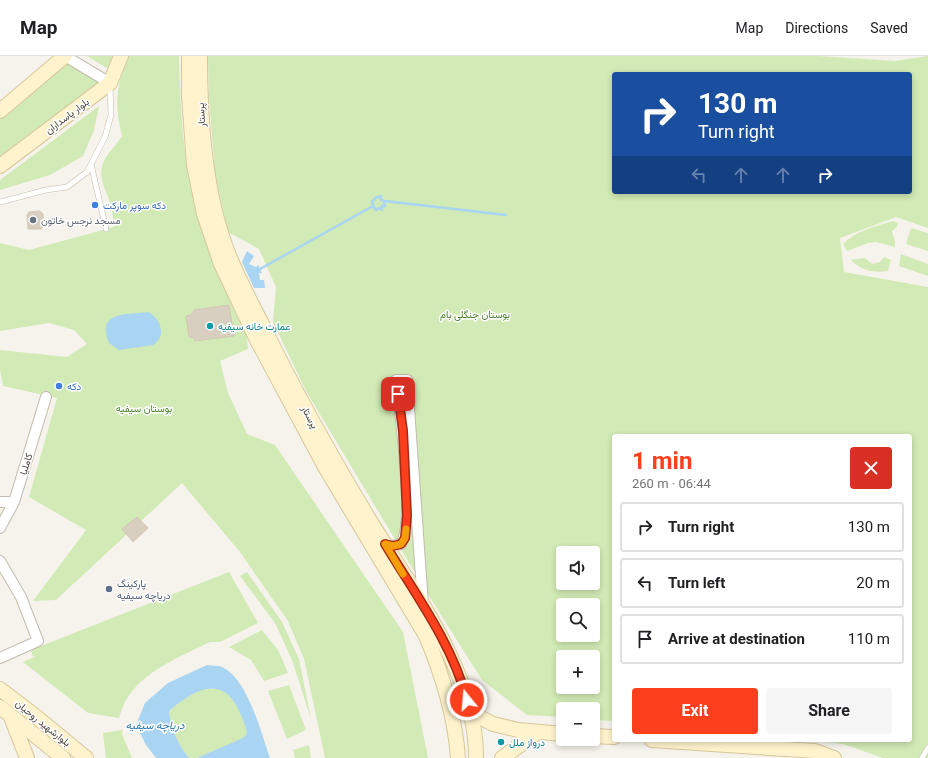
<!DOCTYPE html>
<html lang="en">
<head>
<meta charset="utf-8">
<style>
  body { margin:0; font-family:Roboto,Vazirmatn,sans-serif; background:#f6f6f6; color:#202124; height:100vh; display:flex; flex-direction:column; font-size:15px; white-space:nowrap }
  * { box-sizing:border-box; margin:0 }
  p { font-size:13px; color:#757577 }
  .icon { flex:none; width:22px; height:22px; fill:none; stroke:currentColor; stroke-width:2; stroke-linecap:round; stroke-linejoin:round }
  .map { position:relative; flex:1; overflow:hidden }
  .sheet { position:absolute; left:612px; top:378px; width:300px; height:308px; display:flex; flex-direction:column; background:#fff; border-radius:4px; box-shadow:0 2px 6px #0003 }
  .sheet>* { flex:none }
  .top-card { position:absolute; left:612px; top:16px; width:300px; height:122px; border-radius:4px; box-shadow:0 2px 6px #0003; background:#1a4fa0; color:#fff; overflow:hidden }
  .fabs { position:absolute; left:556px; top:490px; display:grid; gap:8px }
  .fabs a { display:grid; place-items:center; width:44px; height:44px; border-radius:4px; background:#fff; box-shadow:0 2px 6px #0003; font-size:20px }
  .pin { position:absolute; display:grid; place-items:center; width:34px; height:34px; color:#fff; margin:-17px; border-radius:8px; box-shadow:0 2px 6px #0006 }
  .me { position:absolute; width:44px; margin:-22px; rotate:343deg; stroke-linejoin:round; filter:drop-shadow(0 0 3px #0008) }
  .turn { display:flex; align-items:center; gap:14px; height:84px; padding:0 20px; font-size:18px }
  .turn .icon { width:52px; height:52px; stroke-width:2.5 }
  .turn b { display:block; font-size:28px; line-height:34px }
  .lanes { display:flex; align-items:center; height:38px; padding:0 20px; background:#0003; justify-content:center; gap:20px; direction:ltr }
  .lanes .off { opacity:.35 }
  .round { display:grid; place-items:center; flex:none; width:42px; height:42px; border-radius:4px; background:#f6f6f6 }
  .overview { display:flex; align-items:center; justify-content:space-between; height:68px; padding:0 20px }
  h1 { font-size:24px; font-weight:700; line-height:30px; color:#fc3f1d }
  .action { display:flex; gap:8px; margin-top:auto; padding:8px 20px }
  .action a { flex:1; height:46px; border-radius:4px; background:#fc3f1d; color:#fff; font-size:16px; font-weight:700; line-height:46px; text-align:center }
  .action a+a { background:#f6f6f6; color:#202124 }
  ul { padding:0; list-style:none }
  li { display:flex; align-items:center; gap:12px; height:50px; margin:0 8px 6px; padding:0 12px; border:2px solid #e0e0e0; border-radius:4px }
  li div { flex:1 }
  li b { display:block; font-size:15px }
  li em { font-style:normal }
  header { display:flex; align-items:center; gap:24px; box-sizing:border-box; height:56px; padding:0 20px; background:#fff; border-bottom:1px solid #e0e0e0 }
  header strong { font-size:19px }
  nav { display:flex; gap:22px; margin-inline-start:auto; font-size:14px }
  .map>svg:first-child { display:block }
</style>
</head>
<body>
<header>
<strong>Map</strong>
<nav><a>Map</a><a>Directions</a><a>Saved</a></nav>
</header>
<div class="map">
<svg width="928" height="702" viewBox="0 0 928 702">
  <rect width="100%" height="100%" fill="#f6f3ec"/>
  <path fill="#d2eab5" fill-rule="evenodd" d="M87,0H115L110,14Z
    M128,0H179C180,34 181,69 186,103C194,165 219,225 247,281L248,293L220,305L228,337L247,378L275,389L403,576L428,702H325L304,603L288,565L240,496L182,427L56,544L33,545L86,474L29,441L57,342L3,330L0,313V294L67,301L87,288L74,274L49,267L0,275V187L29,194L114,171C113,164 113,157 111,150C107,134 96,122 104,105C107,98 117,88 122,80C114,47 116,32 128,0Z
    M208,0H818L895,5L928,0V172L896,161L840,182L844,216L928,231V702H883L843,688L810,684H910V380H614V665L593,664V653H563V661L527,659L482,624L426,535L306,335L273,266L276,231L259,193L228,176L215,118L209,41ZM614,18H910V136H614ZM563,497H593V527H563ZM563,549H593V579H563ZM563,601H593V631H563Z
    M66,6L103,29L0,104V60Z
    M99,50L94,74L83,100L50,119L0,134V124Z
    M893,165L898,167L897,171L892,175L895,186V191L876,186L868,187L847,195L843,188C855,175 876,170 893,165Z
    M911,172L928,177V195L906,188Z
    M901,198L928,208V220L899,210Z
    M884,201L891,204L888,215C873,217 862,215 851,204L865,202L872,208L880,206Z
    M229,516L258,567L220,586H210C180,601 144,614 126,644C123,649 121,656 119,662L88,657L23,606L39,599L33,601L31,594Z
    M247,516L282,566L299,603L311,663L292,604L275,567L240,520Z
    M262,574L278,594L288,617L264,625L251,604L229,591Z
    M289,629L306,674L287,683L268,635Z
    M219,632C235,641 244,660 247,678L244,682L197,702H189C178,688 171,674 169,657L174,650L200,633Z
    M123,674L122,678L132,702H106L103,677Z
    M309,689L311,702H295L293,694Z"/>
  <path fill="#a9d4f2" d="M247,195L254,200L249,208L256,211L258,209L262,217H259L260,224H264L265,232H254L242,206Z
    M148,256C161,262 167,281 153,289L119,294L109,287C96,255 126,259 148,256Z
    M207,609C211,610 218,609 222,611C248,623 261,677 270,702H197L243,682L247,678C246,670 243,664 240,657C229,631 212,626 188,641C181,646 174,649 169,656C171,674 178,688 189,702H156L146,689L136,669L145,647L168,627Z"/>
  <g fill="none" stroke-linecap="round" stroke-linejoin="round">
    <path stroke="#a9d4f2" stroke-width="2.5" d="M385,145L506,159
      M260,213L373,150L376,154L379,152L382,154V150H385L384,147L385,145L381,144V140L375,142L374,144L372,145L373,150"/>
  </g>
  <path fill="#d8cfc1" stroke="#d3c7b4" d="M40,155L43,158L44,170L41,173H28L27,159L29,156Z
    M229,249L234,280L195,285L194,282L189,281L186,260L191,259L194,254Z
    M137,461L148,472L133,486L122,473Z"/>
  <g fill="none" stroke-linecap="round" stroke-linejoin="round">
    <g stroke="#c2bbae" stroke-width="6">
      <path id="lane" d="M91,108L106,173
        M0,146L46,134L67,131L87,116L105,81L111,59L110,30
        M922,702L928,692"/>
    </g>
    <g stroke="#c2bbae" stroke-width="12">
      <path id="street" d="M65,0L110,27
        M0,446H14
        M0,472L14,446L46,341
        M385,488L393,490L401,488C415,466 400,355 396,324H407L423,548
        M0,505L21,541L38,585L0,602"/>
    </g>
    <g stroke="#d6c79b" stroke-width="16">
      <path id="secondary" d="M189,0V40L194,109L204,158L221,208L257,284L325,411L426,580C443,620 455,659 458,702
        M200,0C200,61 204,128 224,186C234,216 249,242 263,270C295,336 331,400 369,463C411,532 477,617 476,702
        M0,55L65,0
        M0,110L110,27L121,0
        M0,633L34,659L86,702
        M0,651L63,702
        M470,656L493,668L518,674L563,678
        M11,661L27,702
        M593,680L614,681
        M652,684L815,695L834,702
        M502,702L538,676"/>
    </g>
    <use href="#lane" stroke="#fff" stroke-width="5"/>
    <use href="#street" stroke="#fff" stroke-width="10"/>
    <use href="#secondary" stroke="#fff3cd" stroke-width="14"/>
  </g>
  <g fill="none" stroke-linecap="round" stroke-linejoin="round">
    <g stroke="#a42913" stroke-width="10">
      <path id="route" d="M398,338L403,375L407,459L405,482L401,488L393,490L385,488C415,538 452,587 467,644"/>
    </g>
    <use href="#route" stroke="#fc3f1d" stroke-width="7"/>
    <path stroke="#f59e0b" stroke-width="7" d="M403,518L385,488L393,490L401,488L405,482L406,473"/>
  </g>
  <g fill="#3f7fe0" stroke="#fff" stroke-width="1.5">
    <circle cx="95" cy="149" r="4"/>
    <circle cx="59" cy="330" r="4"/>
  </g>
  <circle fill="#6b7280" stroke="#fff" stroke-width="1.5" cx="33" cy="164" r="4"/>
  <g fill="#0f9aa8" stroke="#fff" stroke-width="1.5">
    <circle cx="210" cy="270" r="4"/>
    <circle cx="501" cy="686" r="4"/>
  </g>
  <circle fill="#5c6f8a" stroke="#fff" stroke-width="1.5" cx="109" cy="533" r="4"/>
  <g text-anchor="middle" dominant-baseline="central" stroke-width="3" stroke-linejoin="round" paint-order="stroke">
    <g font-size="10" fill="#4b4439" stroke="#fff">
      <text transform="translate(201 59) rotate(-94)">پرستار</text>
      <text transform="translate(67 60) rotate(-37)">بلوار پاسداران</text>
      <text transform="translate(310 361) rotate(62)">پرستار</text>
      <text transform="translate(26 408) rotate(-73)">کاملیا</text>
      <text transform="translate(43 667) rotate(39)">بلوارشهید روحیان</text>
    </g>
    <g font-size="10" fill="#366cbe" stroke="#fff" text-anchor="start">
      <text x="103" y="149">دکه سوپر مارکت</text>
      <text x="67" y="330">دکه</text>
    </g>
    <g font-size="10" fill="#5b616d" stroke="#fff" text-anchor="start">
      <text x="41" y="164">مسجد نرجس خاتون</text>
    </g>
    <g font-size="10" fill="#4a7f2a" stroke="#fff">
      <text x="475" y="258">بوستان جنگلی بام</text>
      <text x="144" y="352">بوستان سیفیه</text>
    </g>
    <g font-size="10" fill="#0d838f" stroke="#fff" text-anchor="start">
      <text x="218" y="270">عمارت خانه سیفیه</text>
      <text x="509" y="686">درواز ملل</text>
    </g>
    <g font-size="10" fill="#4e5e75" stroke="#fff" text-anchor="start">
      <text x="117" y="527">پارکینگ<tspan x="117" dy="12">دریاچه سیفیه</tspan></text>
    </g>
    <g font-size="11" font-style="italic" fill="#2e7ab2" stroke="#fff">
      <text x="155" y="669">دریاچه سیفیه</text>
    </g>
  </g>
</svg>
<div class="fabs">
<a><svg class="icon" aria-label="sound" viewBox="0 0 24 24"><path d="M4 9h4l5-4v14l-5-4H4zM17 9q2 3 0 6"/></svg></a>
<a><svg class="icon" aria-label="search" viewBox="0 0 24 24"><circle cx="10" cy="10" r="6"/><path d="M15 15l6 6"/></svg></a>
<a>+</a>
<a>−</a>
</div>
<div class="pin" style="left:398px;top:338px;background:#d93025"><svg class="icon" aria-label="arrive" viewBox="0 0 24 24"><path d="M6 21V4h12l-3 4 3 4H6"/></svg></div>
<svg class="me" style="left:467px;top:644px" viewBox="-20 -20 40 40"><circle r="17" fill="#fc3f1d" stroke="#fff" stroke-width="3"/><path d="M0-11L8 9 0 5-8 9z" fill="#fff"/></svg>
<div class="top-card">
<div class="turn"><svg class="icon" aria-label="right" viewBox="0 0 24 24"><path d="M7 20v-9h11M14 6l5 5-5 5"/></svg><div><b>130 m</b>Turn right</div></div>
<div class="lanes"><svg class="icon off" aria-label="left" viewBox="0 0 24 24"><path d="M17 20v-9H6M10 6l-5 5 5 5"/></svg><svg class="icon off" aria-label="ahead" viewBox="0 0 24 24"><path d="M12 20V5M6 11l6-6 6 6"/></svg><svg class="icon off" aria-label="ahead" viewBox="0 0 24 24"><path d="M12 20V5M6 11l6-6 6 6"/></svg><svg class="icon" aria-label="right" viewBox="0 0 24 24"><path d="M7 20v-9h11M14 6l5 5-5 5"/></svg></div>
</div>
<section class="sheet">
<div class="overview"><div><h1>1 min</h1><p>260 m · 06:44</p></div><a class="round" style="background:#d93025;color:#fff"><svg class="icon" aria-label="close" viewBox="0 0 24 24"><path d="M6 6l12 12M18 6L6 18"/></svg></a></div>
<ul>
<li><svg class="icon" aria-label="right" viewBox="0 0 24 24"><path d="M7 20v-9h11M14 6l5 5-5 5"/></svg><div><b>Turn right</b></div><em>130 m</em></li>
<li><svg class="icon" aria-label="left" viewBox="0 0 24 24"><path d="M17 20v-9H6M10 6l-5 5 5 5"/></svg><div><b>Turn left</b></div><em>20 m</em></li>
<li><svg class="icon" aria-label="arrive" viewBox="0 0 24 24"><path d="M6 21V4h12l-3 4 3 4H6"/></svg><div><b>Arrive at destination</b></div><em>110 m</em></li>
</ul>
<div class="action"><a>Exit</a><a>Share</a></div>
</section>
</div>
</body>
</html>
